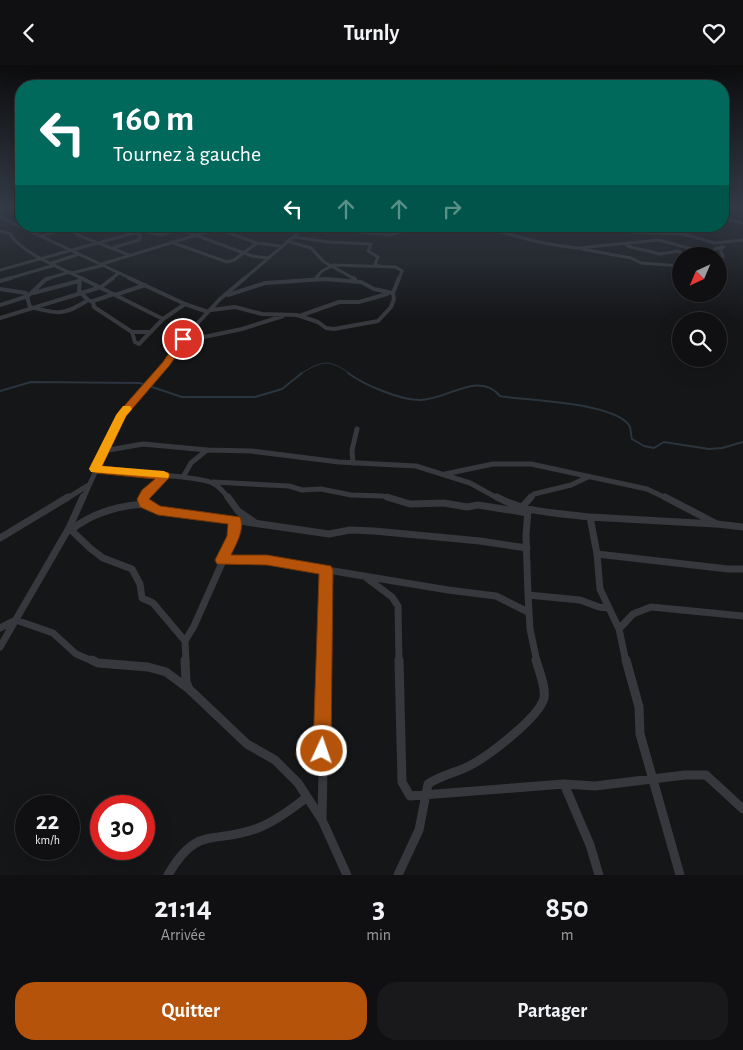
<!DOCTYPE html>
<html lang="fr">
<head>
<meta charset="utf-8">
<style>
  body { margin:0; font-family:"Alegreya Sans",sans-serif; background:#19191b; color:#f1f3f6; height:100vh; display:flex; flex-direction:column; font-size:19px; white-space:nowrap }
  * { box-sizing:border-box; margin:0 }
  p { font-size:16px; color:#9c9d9f }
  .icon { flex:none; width:28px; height:28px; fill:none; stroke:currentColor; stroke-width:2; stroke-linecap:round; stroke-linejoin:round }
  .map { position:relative; height:810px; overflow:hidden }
  .drawer { display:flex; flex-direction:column; background:#101012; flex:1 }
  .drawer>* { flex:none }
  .guide { position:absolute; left:15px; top:15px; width:714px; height:152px; border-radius:20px; box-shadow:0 5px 20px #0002,0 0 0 1px #303032; background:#00695c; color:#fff; overflow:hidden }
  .needle { width:32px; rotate:224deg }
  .buttons { position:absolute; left:672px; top:182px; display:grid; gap:10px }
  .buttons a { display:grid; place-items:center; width:55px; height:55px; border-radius:50%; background:#101012; box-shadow:0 5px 20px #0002,0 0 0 1px #303032; font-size:25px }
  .speed { position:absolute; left:15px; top:730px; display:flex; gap:10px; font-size:25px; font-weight:700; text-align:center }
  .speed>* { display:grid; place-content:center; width:65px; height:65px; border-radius:50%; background:#101012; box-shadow:0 5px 20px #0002,0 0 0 1px #303032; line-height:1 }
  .speed small { font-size:12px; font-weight:400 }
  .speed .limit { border:8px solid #d22; background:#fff; color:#111 }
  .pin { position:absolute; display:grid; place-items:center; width:42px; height:42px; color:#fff; margin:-21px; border:2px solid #fff; border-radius:50%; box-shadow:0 1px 5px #0007 }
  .me { position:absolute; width:55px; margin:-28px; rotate:3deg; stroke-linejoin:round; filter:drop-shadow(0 0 4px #0008) }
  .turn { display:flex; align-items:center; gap:18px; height:105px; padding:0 15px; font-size:22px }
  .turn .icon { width:65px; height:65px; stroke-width:2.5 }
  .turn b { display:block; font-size:35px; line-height:42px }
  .lanes { display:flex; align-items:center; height:48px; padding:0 15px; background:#0003; justify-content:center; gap:25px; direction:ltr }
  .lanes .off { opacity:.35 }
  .eta { display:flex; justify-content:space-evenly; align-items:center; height:85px; text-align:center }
  .eta b { font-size:30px; font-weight:700; line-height:35px }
  .primary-button { display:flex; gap:10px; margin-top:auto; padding:10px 15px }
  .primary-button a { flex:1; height:58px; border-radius:20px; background:#b45309; color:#fff; font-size:20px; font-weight:700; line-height:58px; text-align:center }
  .primary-button a+a { background:#19191b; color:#f1f3f6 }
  header { display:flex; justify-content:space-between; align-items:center; height:65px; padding:0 15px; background:#101012; font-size:22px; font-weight:700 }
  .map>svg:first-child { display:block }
</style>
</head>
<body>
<header><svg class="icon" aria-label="back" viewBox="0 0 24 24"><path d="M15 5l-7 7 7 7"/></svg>Turnly<svg class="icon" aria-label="heart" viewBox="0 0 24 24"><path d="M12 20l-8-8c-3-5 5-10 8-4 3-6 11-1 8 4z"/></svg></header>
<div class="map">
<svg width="743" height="810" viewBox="0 0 743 810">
  <rect width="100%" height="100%" fill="#151618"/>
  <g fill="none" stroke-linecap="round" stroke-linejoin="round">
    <path stroke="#2b353d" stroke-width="1" d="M300,309C322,296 329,293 350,309"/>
    <path stroke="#2b353d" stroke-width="2" d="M348,308C364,320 400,335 420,335C447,335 479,305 500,331C527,336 618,337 630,362C631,365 631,371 632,374L644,381L654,383L664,377L709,384L722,383L743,377
      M0,326L31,317L140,318L182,332H255L282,324L302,308"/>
    <path stroke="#36383d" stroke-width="3" d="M0,152L132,214
      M722,153L743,158
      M171,161L252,191L269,193
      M283,161L300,166L332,164L390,170L422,161
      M484,161C515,172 545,180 578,183L659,175L699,186L713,187L715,184L722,182
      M550,161H576
      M598,161L632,167L683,169L715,178L743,175
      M67,162L78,170L129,190
      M218,164L257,178L280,181
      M0,166L10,169C21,188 63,204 83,214
      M143,166L161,170L179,164
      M686,168L706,163V161
      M42,171L70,161
      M293,172L329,177L371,179L368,186L378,192L375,199L379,201
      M287,176L311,183L324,197L355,214
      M171,177L227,197L234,195L257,178
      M627,181L660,189L678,186L686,191
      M112,183L139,175L141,171L135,167
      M582,184L631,193L641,198L681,201
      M719,196L723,191L720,184L724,182
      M52,198L79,189
      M102,199L226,161
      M0,205L159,161
      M72,208L104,200
      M7,214L55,200
      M46,214L70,207
      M80,214V212
      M111,214L119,208
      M244,214L306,161
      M315,214L322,206L333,200L396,202L402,206L399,214"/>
    <path stroke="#36383d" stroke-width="4" d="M80,213L79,226L88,235L93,237L94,242L132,267H151
      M81,213L163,254
      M129,213L185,239L208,247
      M353,213L355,214
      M0,216L11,213
      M0,224L26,228L30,242C57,249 64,251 88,235
      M33,228L79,216
      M115,230L145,220
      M228,230L265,218L325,214L361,217L374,224L393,228
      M93,236L114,229
      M0,240L28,231L46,214L50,213
      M211,245L235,242L262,249L297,250L318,257L326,263L334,264L378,256L391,242L394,234L393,228L399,213
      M302,250L339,237H359L387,229
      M0,253L101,222L113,213
      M132,267L135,277L139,279L163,254L185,239
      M176,286L199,273L242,264L283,251
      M157,309L183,274L220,234L245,213"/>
    <path stroke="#36383d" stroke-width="5" d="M103,386L143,379L207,385L251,386L339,397L416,401L470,418L499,434
      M353,398L352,385L357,364
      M95,404L183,412L191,398L207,385
      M445,409L493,399H531L647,424L668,434
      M183,412C206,416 214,413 229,434
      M213,417L289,421L302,425L321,424L351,430L383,431L392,434
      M66,434L87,421
      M83,434L121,350L158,308
      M143,434L146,428L164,411
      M530,434L534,429L571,420L588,412"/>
    <path stroke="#36383d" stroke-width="7" d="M144,432V439L150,443L329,469L350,465L374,466L480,476L527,483
      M228,432L238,446L254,457
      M387,432L410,439L444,438L467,442L478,440L528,448
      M497,432C526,448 558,448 590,452L597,489L728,504H743
      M531,432L524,440L528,445L526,470L528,530L580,535L599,542L608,543
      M665,432L717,459L743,462
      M590,452L715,459
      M69,463L91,484L103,493L132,504L140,519L142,533L153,538L185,576L186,597
      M71,465C92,448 117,441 144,439
      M0,473L68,432
      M597,489L600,524L619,564L626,597
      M221,495H267L448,525L496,531L528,547
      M364,511L392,532L398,541L399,597
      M528,530L530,564L537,597
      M0,563L16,555L53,568L76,589L95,597
      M619,564L633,549L651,542L743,551
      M185,576L194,561L234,471L235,456
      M0,582L69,463L83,432
      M325,597L326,505"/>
    <path stroke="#36383d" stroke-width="9" d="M92,595L98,598L148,602L166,607L189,624
      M185,595L186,617L189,624L247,679L275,695L298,718L322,755L347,810
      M399,595L402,717L410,731L564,719L595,721L685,710H706L743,744
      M626,595L639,642L640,669L680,810
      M564,719L590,780L599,810
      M322,755L325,595
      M168,810C197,759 213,780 258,763C276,756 292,744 307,732
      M398,810L419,765L428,719C440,711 454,708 467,702C486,693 539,653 544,633C546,622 539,606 536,595"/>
  </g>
  <linearGradient id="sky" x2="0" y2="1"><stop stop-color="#0c0c0d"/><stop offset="0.56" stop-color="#353c48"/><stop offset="1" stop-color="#353c48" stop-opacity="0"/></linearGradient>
  <rect width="743" height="254" fill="url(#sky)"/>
  <path fill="#b45309" stroke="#753606" d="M180,272L188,274L169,301L126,351L102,401L169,408L170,410L169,413L149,434L160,441L240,452C245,465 236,479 231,490H267L331,501L333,505L331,686L328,692L322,695L316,692L313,686L319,509L267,500L217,499L215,495L227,471L228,459L158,450L140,442L137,434L142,425L155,414L95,408L89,404L118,348L163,297Z"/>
  <path fill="#f59e0b" d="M123,341H130L132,344L126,351L102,401L164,406L168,408L169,410L168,413L91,407L89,404L116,350Z"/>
</svg>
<div class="buttons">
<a><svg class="needle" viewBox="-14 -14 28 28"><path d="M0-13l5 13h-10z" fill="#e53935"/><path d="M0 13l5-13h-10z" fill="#9c9d9f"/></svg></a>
<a><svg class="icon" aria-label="search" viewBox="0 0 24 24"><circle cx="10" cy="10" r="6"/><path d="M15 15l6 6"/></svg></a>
</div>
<div class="speed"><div>22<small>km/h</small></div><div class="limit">30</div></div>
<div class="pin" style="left:183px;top:274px;background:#d93025"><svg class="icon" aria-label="arrive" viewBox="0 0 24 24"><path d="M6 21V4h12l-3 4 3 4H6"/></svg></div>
<svg class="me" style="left:322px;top:686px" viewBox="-20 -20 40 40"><circle r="17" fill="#b45309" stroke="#fff" stroke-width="3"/><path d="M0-11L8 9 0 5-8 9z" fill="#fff"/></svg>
<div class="guide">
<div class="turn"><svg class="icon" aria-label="left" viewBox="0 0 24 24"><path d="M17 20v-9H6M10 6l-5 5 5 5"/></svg><div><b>160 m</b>Tournez à gauche</div></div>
<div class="lanes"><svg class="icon" aria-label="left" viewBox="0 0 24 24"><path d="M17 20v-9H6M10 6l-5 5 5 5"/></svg><svg class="icon off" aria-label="ahead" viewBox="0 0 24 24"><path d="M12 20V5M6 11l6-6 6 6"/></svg><svg class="icon off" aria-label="ahead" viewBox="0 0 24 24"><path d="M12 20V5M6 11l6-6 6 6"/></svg><svg class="icon off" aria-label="right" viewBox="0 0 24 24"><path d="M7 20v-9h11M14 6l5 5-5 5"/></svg></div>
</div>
</div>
<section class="drawer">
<div class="eta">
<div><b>21:14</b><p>Arrivée</p></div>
<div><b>3</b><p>min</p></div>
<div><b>850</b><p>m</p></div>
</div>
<div class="primary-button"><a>Quitter</a><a>Partager</a></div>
</section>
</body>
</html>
